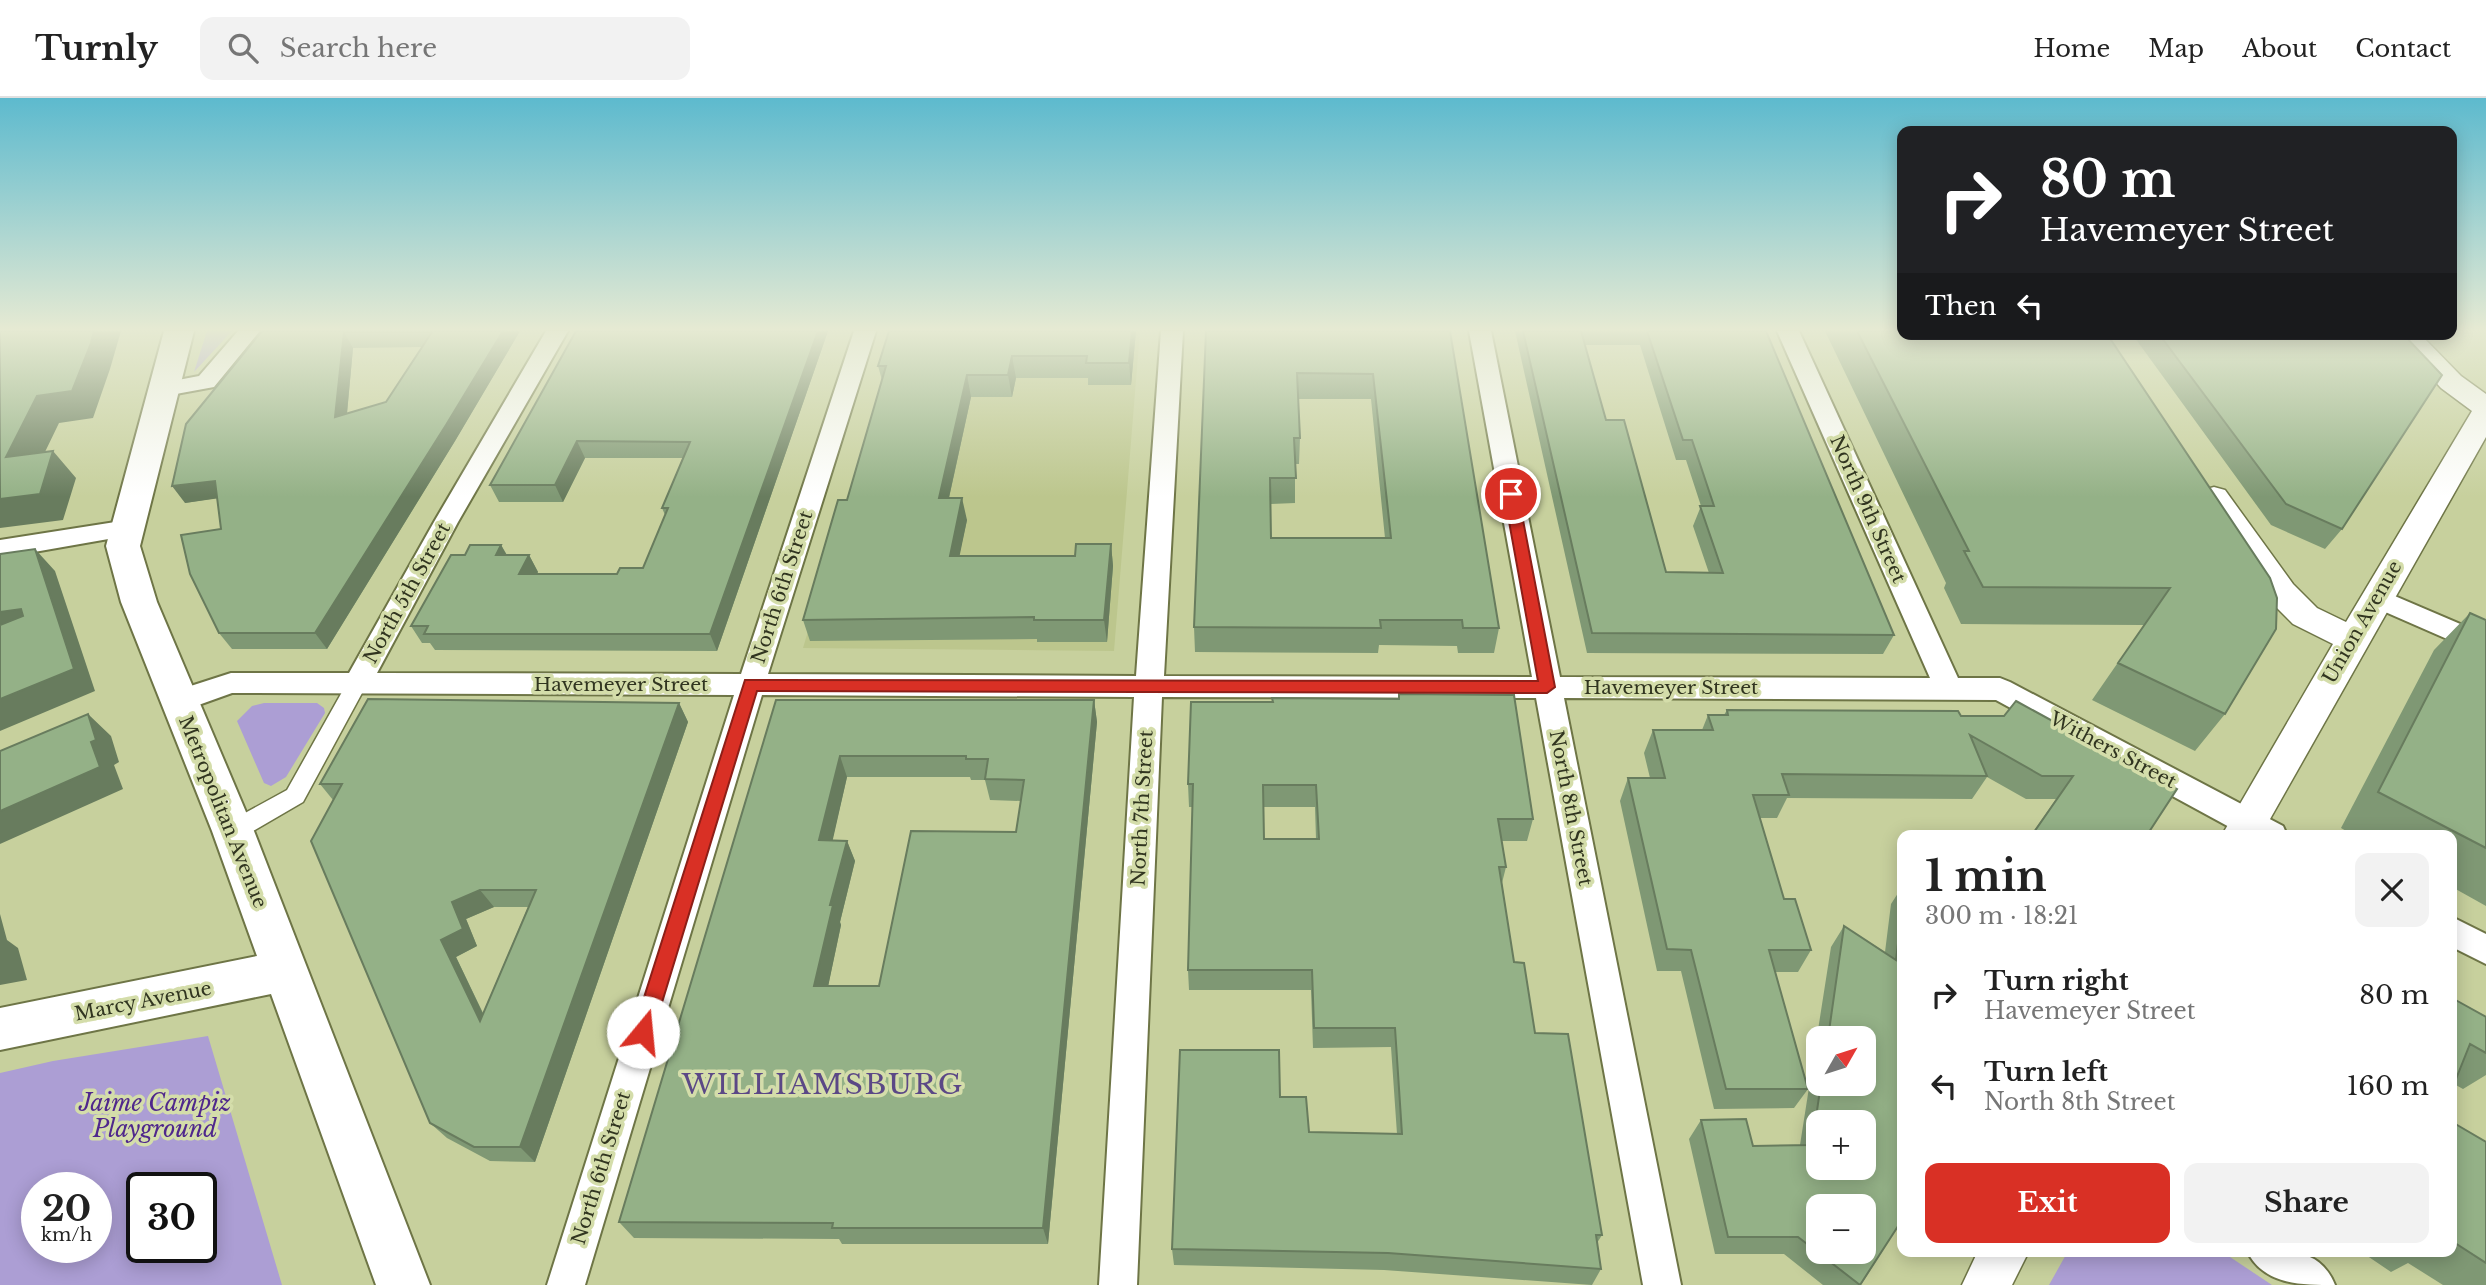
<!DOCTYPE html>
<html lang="en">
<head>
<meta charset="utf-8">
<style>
  body { margin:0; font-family:"Libre Baskerville",serif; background:#f2f2f2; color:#222; height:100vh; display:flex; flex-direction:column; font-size:26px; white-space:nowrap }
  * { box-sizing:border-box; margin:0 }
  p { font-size:23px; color:#767676 }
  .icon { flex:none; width:38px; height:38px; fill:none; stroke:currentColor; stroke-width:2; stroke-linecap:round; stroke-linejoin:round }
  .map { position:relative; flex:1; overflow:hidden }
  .sheet { position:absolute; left:1897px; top:732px; width:560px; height:427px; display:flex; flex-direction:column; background:#fff; border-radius:14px; box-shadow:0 4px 18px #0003 }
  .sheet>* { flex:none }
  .banner { position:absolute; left:1897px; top:28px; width:560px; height:214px; border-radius:14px; box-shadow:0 4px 18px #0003; background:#202124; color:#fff; overflow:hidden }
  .needle { width:46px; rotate:51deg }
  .fabs { position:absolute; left:1806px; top:928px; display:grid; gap:14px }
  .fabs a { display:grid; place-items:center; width:70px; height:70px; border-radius:14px; background:#fff; box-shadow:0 4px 18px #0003; font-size:35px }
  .speed { position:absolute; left:21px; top:1074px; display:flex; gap:14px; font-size:35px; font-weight:700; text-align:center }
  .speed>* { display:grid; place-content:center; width:91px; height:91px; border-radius:50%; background:#fff; box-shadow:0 4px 18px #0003; line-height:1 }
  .speed small { font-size:18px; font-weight:400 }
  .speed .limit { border:4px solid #111; border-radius:10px; background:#fff; color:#111 }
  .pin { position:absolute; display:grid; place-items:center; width:60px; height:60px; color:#fff; margin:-30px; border:4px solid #fff; border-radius:50%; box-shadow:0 2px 7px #0007 }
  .me { position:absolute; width:77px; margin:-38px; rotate:17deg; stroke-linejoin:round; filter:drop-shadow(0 0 5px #0008) }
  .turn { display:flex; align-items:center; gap:24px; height:147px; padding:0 28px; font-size:32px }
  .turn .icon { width:91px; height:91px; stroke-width:2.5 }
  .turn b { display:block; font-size:49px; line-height:60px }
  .then { display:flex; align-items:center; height:66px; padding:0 28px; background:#0003; gap:14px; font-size:26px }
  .round { display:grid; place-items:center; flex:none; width:74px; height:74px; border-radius:14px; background:#f2f2f2 }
  .overview { display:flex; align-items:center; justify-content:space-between; height:119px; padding:0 28px }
  h1 { font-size:42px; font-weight:800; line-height:52px }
  .cta { display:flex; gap:14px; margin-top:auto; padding:14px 28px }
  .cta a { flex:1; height:80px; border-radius:14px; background:#d93025; color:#fff; font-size:28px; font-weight:800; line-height:80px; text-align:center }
  .cta a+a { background:#f2f2f2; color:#222 }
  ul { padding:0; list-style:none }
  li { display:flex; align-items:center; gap:21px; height:91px; padding:0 28px }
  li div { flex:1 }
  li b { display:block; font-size:26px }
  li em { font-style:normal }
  header { display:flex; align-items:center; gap:42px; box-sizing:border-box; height:98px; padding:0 35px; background:#fff; border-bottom:2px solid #e0e0e0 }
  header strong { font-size:33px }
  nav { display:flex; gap:38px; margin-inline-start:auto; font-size:24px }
  .search { width:490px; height:63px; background:#f2f2f2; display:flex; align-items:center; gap:18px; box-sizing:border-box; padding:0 24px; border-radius:14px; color:#767676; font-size:26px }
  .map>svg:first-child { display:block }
</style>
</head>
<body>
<header>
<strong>Turnly</strong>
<div class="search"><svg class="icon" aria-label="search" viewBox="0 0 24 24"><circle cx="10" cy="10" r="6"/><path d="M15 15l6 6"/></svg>Search here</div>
<nav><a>Home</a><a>Map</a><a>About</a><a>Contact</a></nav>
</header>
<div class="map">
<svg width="2486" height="1187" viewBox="0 0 2486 1187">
  <rect width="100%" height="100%" fill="#c7d09d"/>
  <path fill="#bcc68d" d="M898,233H1140L1114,553L803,550Z"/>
  <path fill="#ac9ed4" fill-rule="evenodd" d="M207,233H232L194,274Z
    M264,605H317L324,610L325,615L286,679L271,688L264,685L237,623L252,608Z
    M208,938L282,1187H0V975L53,963ZM96,1090V1150H37V1090ZM201,1090V1150H142V1090Z
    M2068,1153H2221L2272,1187H2049Z"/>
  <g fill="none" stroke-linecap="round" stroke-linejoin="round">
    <g stroke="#6e7546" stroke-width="3">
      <path id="pedestrian" d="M358,576L365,578L368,584L303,704L241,740L233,742L225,740L222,733L225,726L287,692L351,578Z"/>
    </g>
    <g stroke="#6e7546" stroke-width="4">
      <path id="minor" d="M238,233H260L214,289L165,298L157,296L154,291L157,286L199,278Z
        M546,233H568L458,424L377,575L741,576L854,233H876L768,576L1136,578L1161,233H1183L1164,578L1532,579L1469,233H1491L1560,579L1930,580L1777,233H1799L1958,580H2000L2010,584L2283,728L2287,737H2244L1996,602L1564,600L1681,1187H1643L1536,600L1162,599L1137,1187H1099L1134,599L762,597L585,1187H547L734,597L232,595L179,614L169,611L165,603L169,595L231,575H349L434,424Z
        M128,422L137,424L141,430L137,436L0,460V442Z
        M2376,490L2486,537V558L2367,506L2363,499L2367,492Z
        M2452,819L2486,836V866L2452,849Z
        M2247,1153C2283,1153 2319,1147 2335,1187C2300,1187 2264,1187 2247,1153Z"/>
    </g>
    <g stroke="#6e7546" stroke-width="3">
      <path id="tertiary" d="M2392,236H2420L2461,278L2486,296V339L2261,737H2222L2333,546L2293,526L2269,502L2199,399L2203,392L2214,389L2225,392L2293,486L2317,510L2346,524L2472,313L2441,290Z
        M1978,1153H2029L2012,1187H1962Z"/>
    </g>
    <g stroke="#6e7546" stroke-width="4">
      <path id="secondary" d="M164,233H194L140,448L157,504L254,733L430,1187H376L271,896L0,952V910L257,858L212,733L121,504L106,448Z"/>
    </g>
    <use href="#pedestrian" fill="#fff" fill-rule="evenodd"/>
    <use href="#minor" fill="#fff" fill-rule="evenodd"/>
    <use href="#tertiary" fill="#fff" fill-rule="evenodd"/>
    <use href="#secondary" fill="#fff" fill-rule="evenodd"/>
  </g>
  <path fill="#7f9874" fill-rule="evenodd" d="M262,233H520L455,343L327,551H232L219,535L221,431L217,400L185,405ZM422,249L386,304L347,316L353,250Z
    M576,233H828L717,553L435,552L430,545H422L411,528L465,457L501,447L507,457H529L538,474L536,476H617L643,470L665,417L662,410L683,360H585L563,404H499L490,387Z
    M889,233H1136L1131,287H1088V280H1016L1012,299H971L949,400L967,422L959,458H1075L1111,446L1113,468L1107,544H1037V541L810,543L803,522L847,402L882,282L878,268Z
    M1206,233H1450L1499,530L1494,555H1458L1457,548L1379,547L1378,555L1195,554L1194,529ZM1298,301H1371L1385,440H1271V406L1295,405V366H1299L1300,340Z
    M1515,233H1766L1894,537L1883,556L1587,555ZM1585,247H1640L1676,362H1686L1701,408L1693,428L1709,475L1666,474L1606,322Z
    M1825,233H1902L2107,236L2225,616L2195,653L2092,602L2144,527L1961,526L1944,490L1946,485Z
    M2132,236H2403L2342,431L2325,451L2271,427Z
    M2470,515L2486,522V808L2452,789V737H2353L2341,730L2434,552Z
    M1399,596L1533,721L1527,743H1502L1506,769L1502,785L1514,864L1535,935L1602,1137L1597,1145L1601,1171L1592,1187L1384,1172L1174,1167L1172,1151L1280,999L1309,1034L1397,1036L1391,949L1313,950L1311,892H1189L1188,872L1193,709H1189L1188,686L1272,604V600L1398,601ZM1264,709H1315L1316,741H1264Z
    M776,602H1094L1097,624L1048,1146H842L839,1141L634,1140L619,1124ZM847,679H970L971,682H985L990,702L1021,703L1016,734L879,888H828L841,827L840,824L855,763L847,743H832Z
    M679,605L688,624L535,1064L490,1063L447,1040L430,1025L333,702L320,686ZM494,809H528L483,915L456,859L477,848L466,821Z
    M1727,612L2004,618L2147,737H2031L2056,701H2026L1987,679L1972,701L1787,700L1777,720H1760L1784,801L1811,852L1798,874H1775L1808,991L1794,1010L1714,1011L1681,873H1657L1620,703L1628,680H1650L1644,655L1653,632H1702L1708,617H1724Z
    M1902,789V1122L1861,1187H1823L1784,1156H1715L1689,1041L1701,1022L1753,1048L1800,1047L1831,849L1844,828L1885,854L1891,806ZM1818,940H1864V985H1818Z
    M2452,900L2486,919V977L2463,991L2454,986Z
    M2452,1024L2486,1044V1187H2443L2408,1165L2391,1174L2360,1153H2452Z"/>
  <path fill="#687c5e" d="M94,233H121L110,271L93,320L59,325L30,385L6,359L37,298Z
    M503,233H520L455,343L327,551L315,535Z
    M818,233H828L717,553L710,536Z
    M1132,233H1136L1131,287L1129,265Z
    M344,234L353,250L345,336L335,319Z
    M1012,258L1016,280L1012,299L1008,277Z
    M967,277L971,299L944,422L939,400Z
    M577,343L585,360L563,404L555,387Z
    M53,353L76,380L63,422L0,430V401Z
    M215,383L227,399L185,405L172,388Z
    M962,400L967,422L955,480L950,458Z
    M1111,446L1113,468L1107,544L1104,522Z
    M501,447L510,463L496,457Z
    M35,451L55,473L95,593L0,633V601L74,571Z
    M529,457L538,474L528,493L519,476Z
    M21,511L42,533L0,539V514Z
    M1094,602L1097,624L1048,1146L1043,1130Z
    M679,605L688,624L535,1064L520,1049Z
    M88,616L111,638L119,664L114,667L123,691L0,746V713L91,644Z
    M840,658L847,679L828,763L819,742Z
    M847,743L855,763L840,824L841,827L824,908L814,888L830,807Z
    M480,792L494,809L466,821L477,848L456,859L494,939L480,923L441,842L452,804Z
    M0,816L7,842L18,850L27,882L0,887Z"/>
  <path fill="#94b187" stroke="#687c5e" stroke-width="2" fill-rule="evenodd" d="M0,233H94L91,245L72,293L37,298L6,359L53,353L40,396L0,401Z
    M262,233H503L446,327L315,535H219L190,476L181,437L221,431L215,383L172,388L186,326ZM344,234H432L386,304L335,319Z
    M576,233H818L710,536H424L428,528H411L451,457H465L470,447H501L496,457H529L519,476H617L620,470H643L668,410H662L690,344L577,343L555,387H490Z
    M889,233H1132L1129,265H1086L1087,258H1012L1008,277H967L939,400H962L950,458H1075L1076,446H1111L1104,522H1034V519L803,522L838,402H847L886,268H878Z
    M1206,233H1450L1499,530H1463L1462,522H1380L1381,530L1194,529ZM1297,275L1373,276L1391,440H1271L1270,380H1296L1294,340H1300Z
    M1523,233H1581L1606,322H1624L1666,474L1723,475L1700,408H1714L1692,342H1683L1647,233H1766L1894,537L1592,535Z
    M1857,233H1902V236H2107L2270,480L2277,500L2276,531L2225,616L2118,565L2170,490L1983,489L1964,453H1969Z
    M2159,236H2403L2442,277L2342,431L2286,406Z
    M35,451L74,571L0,601V527L23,518L21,511L0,514V456Z
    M2470,515L2486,522V750L2378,694Z
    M1399,596L1514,597L1533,721H1498L1506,769H1499L1514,864L1524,865L1535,935L1568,936L1602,1137H1596L1601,1171L1388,1155L1172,1151L1180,952H1279L1280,999H1306L1309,1034L1402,1036L1395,930H1314L1312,872H1188L1193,686H1188L1191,604H1273L1272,600L1399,601ZM1263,687H1316L1319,741H1264Z
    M368,601L679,605L520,1049H474L430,1025L311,743L342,686H320ZM480,792H536L480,923L441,842L463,831L452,804Z
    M776,602H1094L1043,1130H832L833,1125L619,1124ZM840,658H966V661H988L985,681L1024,682L1016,734L911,733L879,888H814L833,807H830L847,743L819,742Z
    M2016,603L2177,691L2147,737H2032L2073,678H2042L1970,637L1987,678L1782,676L1789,697H1753L1784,801H1795L1811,852H1769L1808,991H1726L1691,852L1667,851L1628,680H1665L1653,632H1713L1708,617H1728L1727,612L1958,613L1961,618H2004Z
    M88,616L96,642L91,644L100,669L0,713V653Z
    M1902,812V1122L1860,1187L1798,1139H1728L1701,1022L1746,1021L1753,1048L1812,1047L1821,985H1864V940H1828L1844,828L1896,862ZM1818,1024H1864V1069H1818ZM1818,1108H1864V1153H1818Z
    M2452,900L2486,919V955L2470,946L2452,991Z
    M2452,1024L2486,1044V1165L2452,1143Z"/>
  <linearGradient id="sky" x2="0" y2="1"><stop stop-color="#5dbace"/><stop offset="0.58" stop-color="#e6ead3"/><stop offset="1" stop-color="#e6ead3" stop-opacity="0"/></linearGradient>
  <rect width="2486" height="399" fill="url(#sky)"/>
  <path fill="#d93025" stroke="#8d1f18" stroke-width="2" d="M1511,392L1518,396L1555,589L1547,595L757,593L653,934L650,940L643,943L636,940L633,934L745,582L1538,583L1504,396Z"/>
  <g text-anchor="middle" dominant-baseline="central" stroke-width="7" stroke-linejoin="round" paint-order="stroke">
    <g font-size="19" fill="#313520" stroke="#d4ddaa">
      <text transform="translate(1868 411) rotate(66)">North 9th Street</text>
      <text transform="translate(782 489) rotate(-72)">North 6th Street</text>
      <text transform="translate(407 495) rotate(-61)">North 5th Street</text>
      <text transform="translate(2362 524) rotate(-60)">Union Avenue</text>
      <text x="621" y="586">Havemeyer Street</text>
      <text x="1671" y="589">Havemeyer Street</text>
      <text transform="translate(2113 652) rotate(28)">Withers Street</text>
      <text transform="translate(1142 710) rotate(-87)">North 7th Street</text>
      <text transform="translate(1571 710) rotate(79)">North 8th Street</text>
      <text transform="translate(223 714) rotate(68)">Metropolitan Avenue</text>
      <text transform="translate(143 903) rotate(-11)">Marcy Avenue</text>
      <text transform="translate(601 1070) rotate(-73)">North 6th Street</text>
    </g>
    <g font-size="23" font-style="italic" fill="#4f278c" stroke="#d4ddaa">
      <text x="155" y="1005">Jaime Campiz<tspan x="155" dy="26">Playground</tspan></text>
    </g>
    <g font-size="28" letter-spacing="2" fill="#5b4886" stroke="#d4ddaa">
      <text x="823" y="986">WILLIAMSBURG</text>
    </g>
  </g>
</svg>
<div class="fabs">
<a><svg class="needle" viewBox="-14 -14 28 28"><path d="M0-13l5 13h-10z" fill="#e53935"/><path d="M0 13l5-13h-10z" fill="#767676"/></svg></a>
<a>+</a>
<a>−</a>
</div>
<div class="speed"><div>20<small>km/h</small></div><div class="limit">30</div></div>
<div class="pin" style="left:1511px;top:396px;background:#d93025"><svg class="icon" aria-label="arrive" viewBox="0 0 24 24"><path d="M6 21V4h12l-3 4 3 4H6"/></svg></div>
<svg class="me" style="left:643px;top:934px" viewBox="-20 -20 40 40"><circle r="19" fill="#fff"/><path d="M0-13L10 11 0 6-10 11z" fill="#d93025"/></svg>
<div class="banner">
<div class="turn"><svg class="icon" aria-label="right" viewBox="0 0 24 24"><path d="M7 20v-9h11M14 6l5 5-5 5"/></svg><div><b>80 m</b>Havemeyer Street</div></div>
<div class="then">Then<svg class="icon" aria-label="left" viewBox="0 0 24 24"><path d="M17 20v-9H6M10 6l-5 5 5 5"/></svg></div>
</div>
<section class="sheet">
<div class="overview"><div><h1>1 min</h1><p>300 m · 18:21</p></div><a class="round"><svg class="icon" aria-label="close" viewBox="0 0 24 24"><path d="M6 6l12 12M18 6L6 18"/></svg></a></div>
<ul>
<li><svg class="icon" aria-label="right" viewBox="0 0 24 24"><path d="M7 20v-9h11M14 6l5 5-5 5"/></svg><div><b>Turn right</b><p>Havemeyer Street</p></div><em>80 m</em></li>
<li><svg class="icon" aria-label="left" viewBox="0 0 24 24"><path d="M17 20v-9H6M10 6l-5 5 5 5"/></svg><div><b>Turn left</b><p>North 8th Street</p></div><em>160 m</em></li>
</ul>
<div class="cta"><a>Exit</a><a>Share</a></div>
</section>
</div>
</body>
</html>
